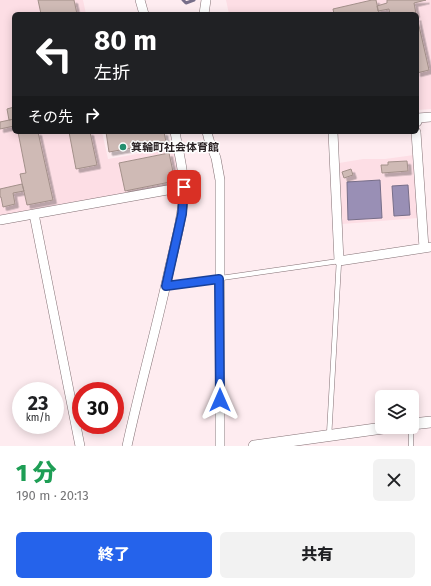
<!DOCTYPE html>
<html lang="ja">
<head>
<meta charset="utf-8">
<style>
  body { margin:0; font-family:"Fira Sans","Noto Sans JP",sans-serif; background:#f2f2f2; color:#202124; height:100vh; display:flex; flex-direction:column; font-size:15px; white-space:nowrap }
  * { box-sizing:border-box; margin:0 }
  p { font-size:13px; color:#757577 }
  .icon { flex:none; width:22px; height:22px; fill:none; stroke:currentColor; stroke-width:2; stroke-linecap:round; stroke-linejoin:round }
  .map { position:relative; height:446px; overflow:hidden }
  .side { display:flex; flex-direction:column; background:#fff; flex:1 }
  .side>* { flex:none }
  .hud { position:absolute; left:12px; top:12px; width:407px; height:122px; border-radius:6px; box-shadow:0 2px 10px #0003; background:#202124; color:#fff; overflow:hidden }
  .tools { position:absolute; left:375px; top:390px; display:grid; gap:8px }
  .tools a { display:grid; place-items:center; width:44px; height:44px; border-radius:6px; background:#fff; box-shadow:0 2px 10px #0003; font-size:20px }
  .speed { position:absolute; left:12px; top:382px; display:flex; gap:8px; font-size:20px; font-weight:700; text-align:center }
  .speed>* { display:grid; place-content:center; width:52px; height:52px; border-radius:50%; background:#fff; box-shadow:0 2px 10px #0003; line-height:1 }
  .speed small { font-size:10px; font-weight:400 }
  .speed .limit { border:6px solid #d22; background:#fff; color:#111 }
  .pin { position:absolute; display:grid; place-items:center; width:34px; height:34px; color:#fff; margin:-17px; border-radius:8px; box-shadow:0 2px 6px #0006 }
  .me { position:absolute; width:44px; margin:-22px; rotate:0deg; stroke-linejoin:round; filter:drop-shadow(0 0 3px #0008) }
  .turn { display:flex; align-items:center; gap:14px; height:84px; padding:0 16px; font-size:18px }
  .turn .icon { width:52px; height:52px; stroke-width:2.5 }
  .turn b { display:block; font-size:28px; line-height:34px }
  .then { display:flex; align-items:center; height:38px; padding:0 16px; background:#0003; gap:8px; font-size:15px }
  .round { display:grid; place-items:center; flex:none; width:42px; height:42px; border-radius:6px; background:#f2f2f2 }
  .overview { display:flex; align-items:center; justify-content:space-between; height:68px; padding:0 16px }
  h1 { font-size:24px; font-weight:800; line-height:30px; color:#1e9e55 }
  .primary-button { display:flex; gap:8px; margin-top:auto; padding:8px 16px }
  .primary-button a { flex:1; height:46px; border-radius:6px; background:#2563eb; color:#fff; font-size:16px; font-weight:800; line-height:46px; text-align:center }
  .primary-button a+a { background:#f2f2f2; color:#202124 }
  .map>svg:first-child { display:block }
</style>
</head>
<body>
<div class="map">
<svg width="431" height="446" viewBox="0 0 431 446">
  <defs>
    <filter id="shadow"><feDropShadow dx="3.5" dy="3.5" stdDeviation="0" flood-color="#0004"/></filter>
  </defs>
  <rect width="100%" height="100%" fill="#feecf0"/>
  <path fill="#fddee5" d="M0,0H83L86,14H14V132H102L108,159L173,148L177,165L179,184L0,217Z
    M226,0H431V109L417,110V14H229Z
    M414,155L418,218L342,224L339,163L363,159H385Z"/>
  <path fill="#998fb5" stroke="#776e89" d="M380,180L382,218L348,220L347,182Z
    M408,185L410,215L394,216L392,186Z"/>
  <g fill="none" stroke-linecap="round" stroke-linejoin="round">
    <path stroke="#776e89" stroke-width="3" d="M183,0L186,3L194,0"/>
  </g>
  <path fill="#cfbab5" stroke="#a3908a" filter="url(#shadow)" d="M38,0H74L77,14H41Z
    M372,0H376L379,14H334L333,9Z
    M387,0H426L414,3L416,14H390L389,9L378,11L377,6L387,3Z
    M417,17L429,70L417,73Z
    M14,107V119L9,120L7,109Z
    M14,119V126L0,129V122Z
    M18,132H38L53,200L27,205L20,174L26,173Z
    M69,132H90L97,165L76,169Z
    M106,132H164L166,142L109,152Z
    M169,153L175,181L125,191L119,163Z
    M407,161L408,171L382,173L381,165H388V162Z
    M351,169L353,175L344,178L342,172Z
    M22,184L24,191L13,193L15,204L3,207L1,197H0V189Z"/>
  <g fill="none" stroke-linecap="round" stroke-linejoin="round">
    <g stroke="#847175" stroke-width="5.5">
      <path id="service" d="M166,286L339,261L329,436
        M411,446V427"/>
    </g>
    <g stroke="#847175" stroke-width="10">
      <path id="minor" d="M140,0L144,14
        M204,14L206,0
        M417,122L418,118L431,117
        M207,132L209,140L216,158L220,180V446
        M333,132L339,261L431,247
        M416,132L424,248
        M34,214L80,446
        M0,220L184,187
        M127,446C140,386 157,327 170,266C176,241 183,215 184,189C184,172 178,149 175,132"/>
    </g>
    <g stroke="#847175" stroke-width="12">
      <path id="tertiary" d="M412,424L431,422
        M254,446L390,427"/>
    </g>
    <use href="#service" stroke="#fff" stroke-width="4.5"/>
    <use href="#minor" stroke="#fff" stroke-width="9"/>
    <use href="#tertiary" stroke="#fff" stroke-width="11"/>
  </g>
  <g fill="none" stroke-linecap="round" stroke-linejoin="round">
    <g stroke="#184099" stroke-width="10">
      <path id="route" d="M184,187L182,214L166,286L219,279L220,400"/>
    </g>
    <use href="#route" stroke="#2563eb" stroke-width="7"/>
  </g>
  <circle fill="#228f6e" stroke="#fff" stroke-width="1.5" cx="123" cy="147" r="4"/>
  <g text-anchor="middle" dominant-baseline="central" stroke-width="3" stroke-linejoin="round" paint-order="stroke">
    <g font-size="11" font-weight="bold" fill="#292123" stroke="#fff" text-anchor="start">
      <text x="131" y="147">箕輪町社会体育館</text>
    </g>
  </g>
</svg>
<div class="tools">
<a><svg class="icon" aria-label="layers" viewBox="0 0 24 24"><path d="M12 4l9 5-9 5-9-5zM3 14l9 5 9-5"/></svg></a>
</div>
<div class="speed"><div>23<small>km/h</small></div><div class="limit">30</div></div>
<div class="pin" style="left:184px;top:187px;background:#d93025"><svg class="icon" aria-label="arrive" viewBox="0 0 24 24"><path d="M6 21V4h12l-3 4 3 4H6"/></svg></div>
<svg class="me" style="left:220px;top:400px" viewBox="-20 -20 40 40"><path d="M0-17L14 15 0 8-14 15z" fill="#2563eb" stroke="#fff" stroke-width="4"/></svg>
<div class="hud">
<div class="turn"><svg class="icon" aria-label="left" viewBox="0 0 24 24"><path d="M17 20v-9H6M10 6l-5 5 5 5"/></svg><div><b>80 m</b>左折</div></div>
<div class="then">その先<svg class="icon" aria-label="right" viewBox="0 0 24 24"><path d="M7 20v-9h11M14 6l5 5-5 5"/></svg></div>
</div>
</div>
<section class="side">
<div class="overview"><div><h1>1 分</h1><p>190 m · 20:13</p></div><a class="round"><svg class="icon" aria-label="close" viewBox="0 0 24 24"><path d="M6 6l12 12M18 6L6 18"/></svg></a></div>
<div class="primary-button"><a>終了</a><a>共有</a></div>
</section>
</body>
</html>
